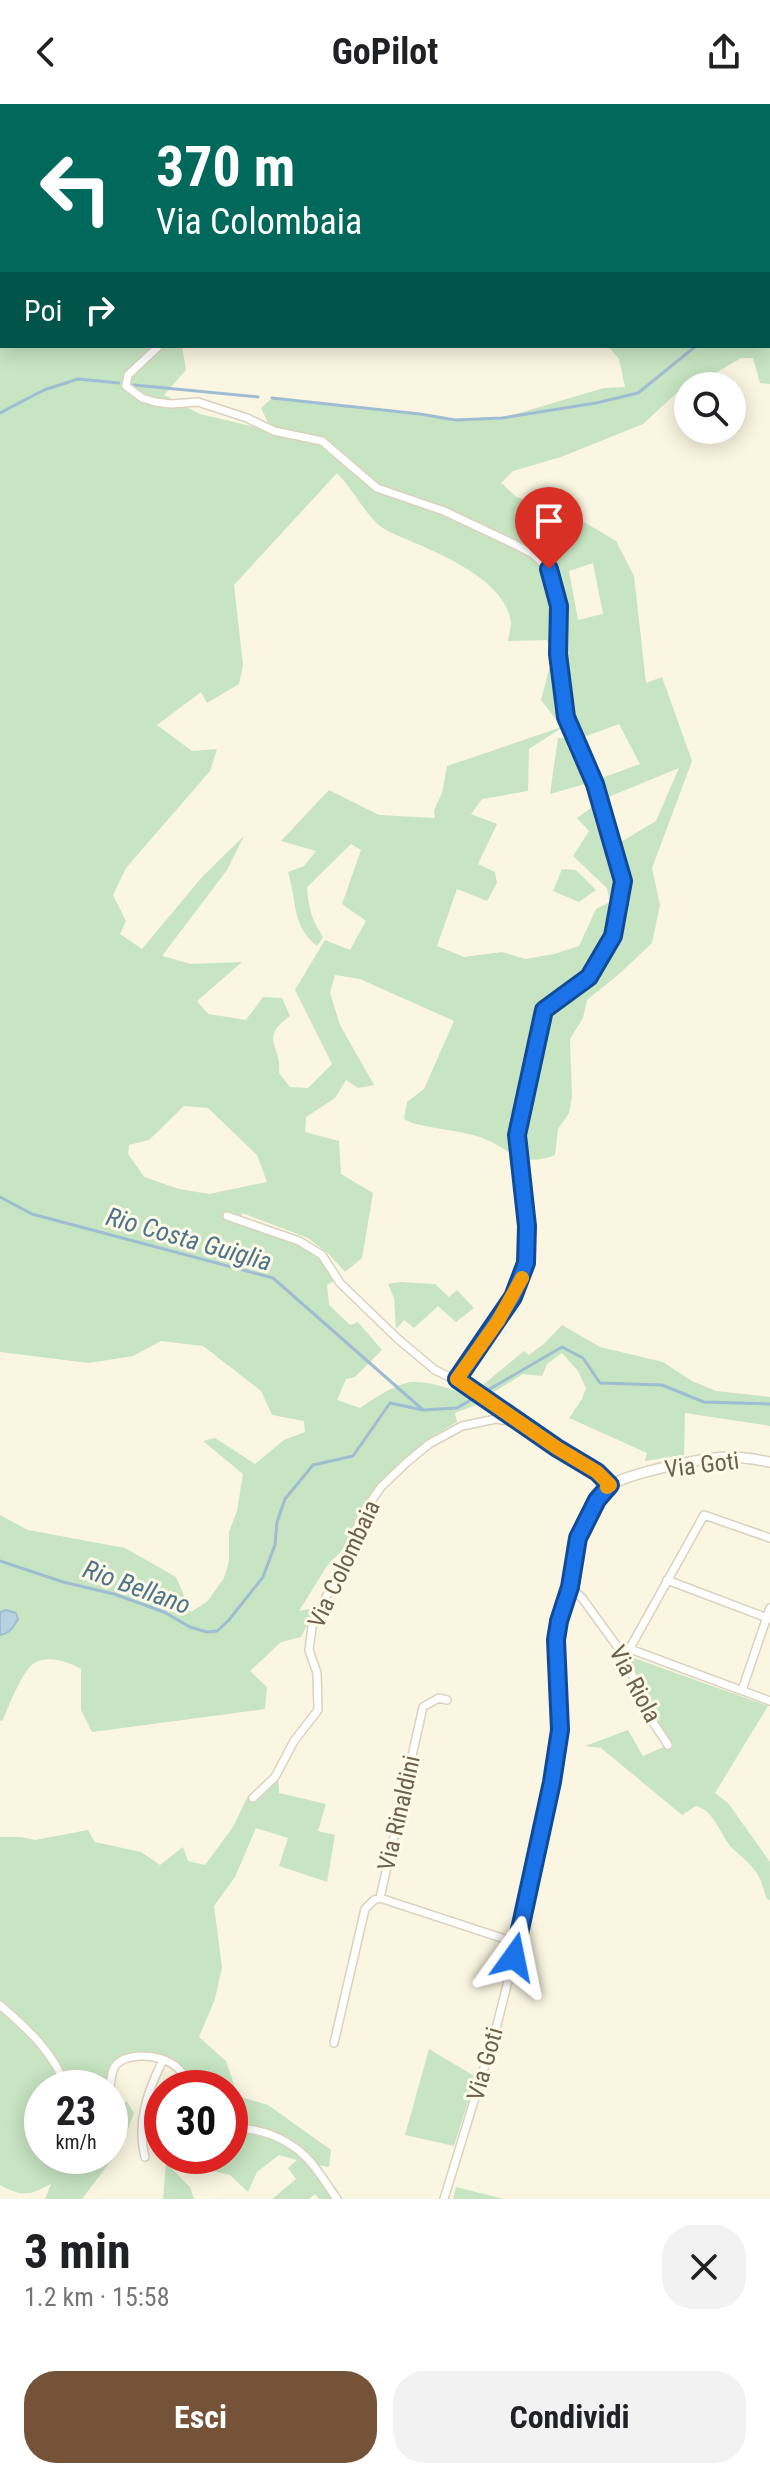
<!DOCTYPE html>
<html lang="it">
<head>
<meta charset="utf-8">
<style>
  body { margin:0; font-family:"Roboto Condensed",sans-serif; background:#f2f2f2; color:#202124; height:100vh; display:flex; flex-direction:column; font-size:30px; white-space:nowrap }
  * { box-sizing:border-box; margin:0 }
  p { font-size:26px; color:#757577 }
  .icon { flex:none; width:44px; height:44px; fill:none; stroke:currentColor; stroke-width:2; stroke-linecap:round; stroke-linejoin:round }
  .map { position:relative; height:2095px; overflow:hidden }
  .drawer { display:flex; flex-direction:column; background:#fff; flex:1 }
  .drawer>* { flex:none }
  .top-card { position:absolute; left:0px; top:0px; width:770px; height:244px; box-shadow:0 4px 20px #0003; background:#00695c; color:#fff; overflow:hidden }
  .buttons { position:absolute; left:674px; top:268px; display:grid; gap:16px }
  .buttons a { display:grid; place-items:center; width:72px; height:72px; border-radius:50%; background:#fff; box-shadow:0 4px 20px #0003; font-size:40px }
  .speed { position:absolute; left:24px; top:1966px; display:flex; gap:16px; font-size:40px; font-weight:700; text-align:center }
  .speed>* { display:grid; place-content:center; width:104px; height:104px; border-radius:50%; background:#fff; box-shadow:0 4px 20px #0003; line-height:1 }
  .speed small { font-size:20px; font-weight:400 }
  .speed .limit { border:12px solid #d22; background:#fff; color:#111 }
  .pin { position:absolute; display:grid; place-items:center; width:68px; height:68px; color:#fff; margin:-82px -34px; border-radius:50% 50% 50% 0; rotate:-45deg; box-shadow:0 0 8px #0007 }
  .pin .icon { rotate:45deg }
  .me { position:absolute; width:88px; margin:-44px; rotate:12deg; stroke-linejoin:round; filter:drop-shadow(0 0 6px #0008) }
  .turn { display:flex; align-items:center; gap:28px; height:168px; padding:0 24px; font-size:36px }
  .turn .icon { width:104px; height:104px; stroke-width:2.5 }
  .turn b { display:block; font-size:56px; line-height:68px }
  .then { display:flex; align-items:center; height:76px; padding:0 24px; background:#0003; gap:16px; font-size:30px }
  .round { display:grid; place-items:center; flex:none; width:84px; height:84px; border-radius:32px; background:#f2f2f2 }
  .headline { display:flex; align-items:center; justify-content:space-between; height:136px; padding:0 24px }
  h1 { font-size:48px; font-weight:700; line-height:60px }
  .primary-button { display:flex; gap:16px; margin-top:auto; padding:16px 24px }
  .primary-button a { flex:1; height:92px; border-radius:32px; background:#745338; color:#fff; font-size:32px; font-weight:700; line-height:92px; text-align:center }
  .primary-button a+a { background:#f2f2f2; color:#202124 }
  header { display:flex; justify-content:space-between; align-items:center; height:104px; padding:0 24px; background:#fff; font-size:36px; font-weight:700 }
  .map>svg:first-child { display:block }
</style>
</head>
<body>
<header><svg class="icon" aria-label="back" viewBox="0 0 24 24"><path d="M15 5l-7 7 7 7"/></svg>GoPilot<svg class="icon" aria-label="share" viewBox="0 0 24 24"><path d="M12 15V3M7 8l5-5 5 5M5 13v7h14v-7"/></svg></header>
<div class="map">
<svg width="770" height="2095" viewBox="0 0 770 2095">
  <rect width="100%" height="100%" fill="#faf6e1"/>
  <path fill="#c7e5c2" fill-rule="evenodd" d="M0,0H226L225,2H2V22L0,20Z
    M770,170V280L760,279L753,254H741L714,270L681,285L643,320L561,353L513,367L501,379L517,393L584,418L616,437L634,472L646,579L662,573L692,657L652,764L660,801L652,839L618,871L587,896L583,914L570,935L572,992L569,1009L558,1025L555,1051C517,1065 513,1045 480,1033C458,1026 434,1025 412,1019L404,1015L407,998L424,985L454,917L360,875L335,871L330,889L340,921L374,981L358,984L346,976L335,994L306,1013L305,1028L339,1037L341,1070L373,1089L362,1154L345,1168L329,1150L308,1134L242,1109L240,1120L300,1141L321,1157L336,1176L327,1181L329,1201L350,1221L358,1218L382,1246L355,1273L346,1275L337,1296L360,1304C373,1295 397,1279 413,1278C433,1277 466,1289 481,1299L455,1309L457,1318L428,1335L378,1380L357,1410L345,1443L327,1462L299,1507L316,1504L301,1533L281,1538L250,1567L267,1583L265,1605L92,1628L81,1606V1565C69,1558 46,1550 33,1560C22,1568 8,1603 3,1616L0,1617V1411L28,1426L125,1444L176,1473L191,1508L208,1497L224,1474L229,1457V1428L237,1407L243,1370L203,1337L215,1334L255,1360L284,1336L305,1328L304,1317L272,1311L261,1287L203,1242L161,1237L133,1252L89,1259L0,1248V221L2,219V242H182L186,266L164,291L200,310L272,327L261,304L272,294L420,310L455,316L502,314L604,284L625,283L619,255L608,242H768V171ZM337,369C353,385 364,409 380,422C388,428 399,432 408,436C441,450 507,477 511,519C511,524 509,531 508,537L547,536L552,554L541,596L562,623L447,662L442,689L434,706L435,714L379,711L329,686L281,737L316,747L304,762L288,768C297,796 291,821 317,842L323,833C312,817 308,802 307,783L351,740L361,746L342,800L366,817L350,846L325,836L295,886L332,960L308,984L290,983L279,969C282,941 258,935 290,912L282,894L263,893L246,916L208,910L197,897L242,858L191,860L162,852L227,766L244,732L202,773L142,845L120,830L126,817L113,791L126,764L210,667L217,645L192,647L157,621L201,588L207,599L239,580L243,562L234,481ZM593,459L603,510L578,516L569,467ZM568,608L581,634L619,620L640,660L599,675L606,694L679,664L656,717L619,739L625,763L619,773L595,701L577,714L589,727L573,752L607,784L610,798L596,805L579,842L554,850L525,855L502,848L464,853L437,842L457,785L487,797L497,779L495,768L478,760L497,720L471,710L482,695L528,687L529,645L563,623ZM184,1002L208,1004L257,1051L267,1078L209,1090L179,1085L144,1073L128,1050L129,1041L149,1036Z
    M558,634H568L585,680L550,690Z
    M562,765L576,766L596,786L579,798L553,787Z
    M400,1178L435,1180L449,1193L457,1186L474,1204L456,1218L438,1202L414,1224L404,1216L396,1225L394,1194L388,1180Z
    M562,1221L600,1243L663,1258L692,1277L716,1287L770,1293V1322L685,1309L684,1351L645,1357L647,1349L569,1314L582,1295L586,1284L578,1267L562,1249L547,1260L542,1272L523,1270L489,1291L479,1284L524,1247L529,1251L545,1239Z
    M634,1554L768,1602L715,1689L728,1699L770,1758V1796L767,1795C764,1787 762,1778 758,1771C751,1760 742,1753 732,1744C721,1732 714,1706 696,1702L682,1711L601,1644L585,1642L628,1626L643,1652L668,1641L649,1612L628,1561Z
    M278,1659L279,1689L326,1700L318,1727L335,1731L327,1778L279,1762L288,1734L256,1724L235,1773L214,1802L222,1863L215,1895L199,1933L226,1957L238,1992L268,2001L331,2046L329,2063L306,2059L335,2095H319L315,2090L309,2095H272L296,2075L288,2064L297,2056L279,2051L257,2068L248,2088L230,2071L182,2060L170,2054L169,2052H230V1984H185L186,1977L170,1958L136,1953L118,1958L110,1984H42V2052H76L79,2062L91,2052H110V2035L117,2029L126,1996L134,2009L122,2042L82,2095H45L51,2080C28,2092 23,2093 0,2081V1733H21L35,1736L88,1726L95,1738L141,1748L160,1761L183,1743L188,1757L205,1761L233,1723L248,1692L270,1672Z
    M429,1945L476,1973L454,2042L405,2031Z
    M166,2059L190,2083L194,2095H163Z
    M456,2083L504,2095H453Z"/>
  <path fill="#b8d1e1" stroke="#9fbdd2" stroke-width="2" d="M6,1506L16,1509L18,1515C13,1524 10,1529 0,1531V1508Z"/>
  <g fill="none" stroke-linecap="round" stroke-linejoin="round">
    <path stroke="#9fbdd2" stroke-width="3" d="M768,191L770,190
      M134,281L258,293
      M272,294L420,310L455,316L502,314L596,299L638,289L696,242
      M0,309L44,286L78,275L119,279
      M0,1093L32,1110L273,1174L422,1305
      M0,1457L63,1478L114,1490L164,1508L190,1523L207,1528L217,1527L228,1517L263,1473L275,1441L277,1418L285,1395L313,1361L353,1352L390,1299L423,1306L457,1304L562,1243L583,1254L600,1279L662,1281L704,1298L770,1300"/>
    <g stroke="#dad2bc" stroke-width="10">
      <path id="minor" d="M0,154L2,155
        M159,242L128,271L126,282L142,294L155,298L171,300L198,298L247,314L274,327L322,337L377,384L444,407L514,440L533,450L549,465L559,502L558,550L566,613L595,680L623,777L613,832L589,873L544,906L517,1031L527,1122L526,1159L513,1193L457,1275
        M227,1112L299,1137L322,1151L340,1179L398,1235L435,1266L468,1282L557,1344L597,1368L610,1381L591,1406L575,1444L572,1476L559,1517L556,1536L560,1626L552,1678L514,1853L496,1925L444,2095
        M667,1476L770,1515
        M570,1483L582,1494L625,1553L649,1612L668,1641
        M630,1545L770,1597
        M625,1553L704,1411L770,1434
        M742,1586L770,1504
        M447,1596L439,1594L423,1603L380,1794L517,1839
        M253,1694L275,1673L294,1637L318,1606L317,1569L309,1546L312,1523L350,1443L362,1410L381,1383L406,1359L429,1340L462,1322L496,1315L509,1317L530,1328
        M0,1901C30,1927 52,1947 67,1984
        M334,1939L365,1805L374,1796L380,1794
        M110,1984C111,1976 111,1964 118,1959C136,1944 190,1954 185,1984
        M230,2025C257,2022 287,2034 306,2053C318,2065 327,2081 337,2095
        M145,2053C136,2019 148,1986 163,1956"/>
    </g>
    <g stroke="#dad2bc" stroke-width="12">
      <path id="tertiary" d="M610,1381C634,1368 704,1353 732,1353C745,1353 758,1356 770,1358"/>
    </g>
    <use href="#minor" stroke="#fff" stroke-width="7"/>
    <use href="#tertiary" stroke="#fff" stroke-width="9"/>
  </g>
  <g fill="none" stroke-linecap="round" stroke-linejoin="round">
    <g stroke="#114b97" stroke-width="20">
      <path id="route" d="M514,1853L552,1678L560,1626L556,1536L559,1517L570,1483L578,1434L597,1396L610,1381L597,1368L557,1344L457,1275L513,1193L526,1159L527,1122L517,1031L544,906L589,873L613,832L623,777L595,680L566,613L558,550L559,502L549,465"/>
    </g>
    <use href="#route" stroke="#1a73e8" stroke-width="14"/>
    <path stroke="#f59e0b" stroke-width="14" d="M522,1174L498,1217L457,1275L557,1344L597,1368L610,1381L607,1383"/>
  </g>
  <g text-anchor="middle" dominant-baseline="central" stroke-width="6" stroke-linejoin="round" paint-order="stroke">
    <g font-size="24" fill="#6e604b" stroke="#fdfae7">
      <text transform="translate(702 1361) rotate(-7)">Via Goti</text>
      <text transform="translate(344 1460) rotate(-65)">Via Colombaia</text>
      <text transform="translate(635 1580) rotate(62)">Via Riola</text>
      <text transform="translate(399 1709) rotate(-77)">Via Rinaldini</text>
      <text transform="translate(485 1960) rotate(-74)">Via Goti</text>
    </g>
    <g font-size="26" font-style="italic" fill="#4d738d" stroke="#fdfae7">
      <text transform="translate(189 1135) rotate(16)">Rio Costa Guiglia</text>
      <text transform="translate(137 1483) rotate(20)">Rio Bellano</text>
    </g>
  </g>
</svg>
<div class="buttons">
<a><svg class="icon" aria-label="search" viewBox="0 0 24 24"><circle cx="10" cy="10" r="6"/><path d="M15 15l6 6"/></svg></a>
</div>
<div class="speed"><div>23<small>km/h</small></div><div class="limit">30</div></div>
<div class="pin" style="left:549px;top:465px;background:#d93025"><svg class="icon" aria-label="arrive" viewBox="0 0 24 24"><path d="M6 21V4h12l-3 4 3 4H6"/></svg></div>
<svg class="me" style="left:514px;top:1853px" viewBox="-20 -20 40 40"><path d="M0-17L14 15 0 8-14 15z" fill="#1a73e8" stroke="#fff" stroke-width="4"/></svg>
<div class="top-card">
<div class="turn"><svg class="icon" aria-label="left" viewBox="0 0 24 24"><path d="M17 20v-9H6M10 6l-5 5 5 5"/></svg><div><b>370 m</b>Via Colombaia</div></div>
<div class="then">Poi<svg class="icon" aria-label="right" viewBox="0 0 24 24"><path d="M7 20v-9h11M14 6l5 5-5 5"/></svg></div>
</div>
</div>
<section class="drawer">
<div class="headline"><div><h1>3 min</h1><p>1.2 km · 15:58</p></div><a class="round"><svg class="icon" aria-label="close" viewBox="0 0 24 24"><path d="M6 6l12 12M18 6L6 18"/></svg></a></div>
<div class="primary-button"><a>Esci</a><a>Condividi</a></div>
</section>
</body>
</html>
